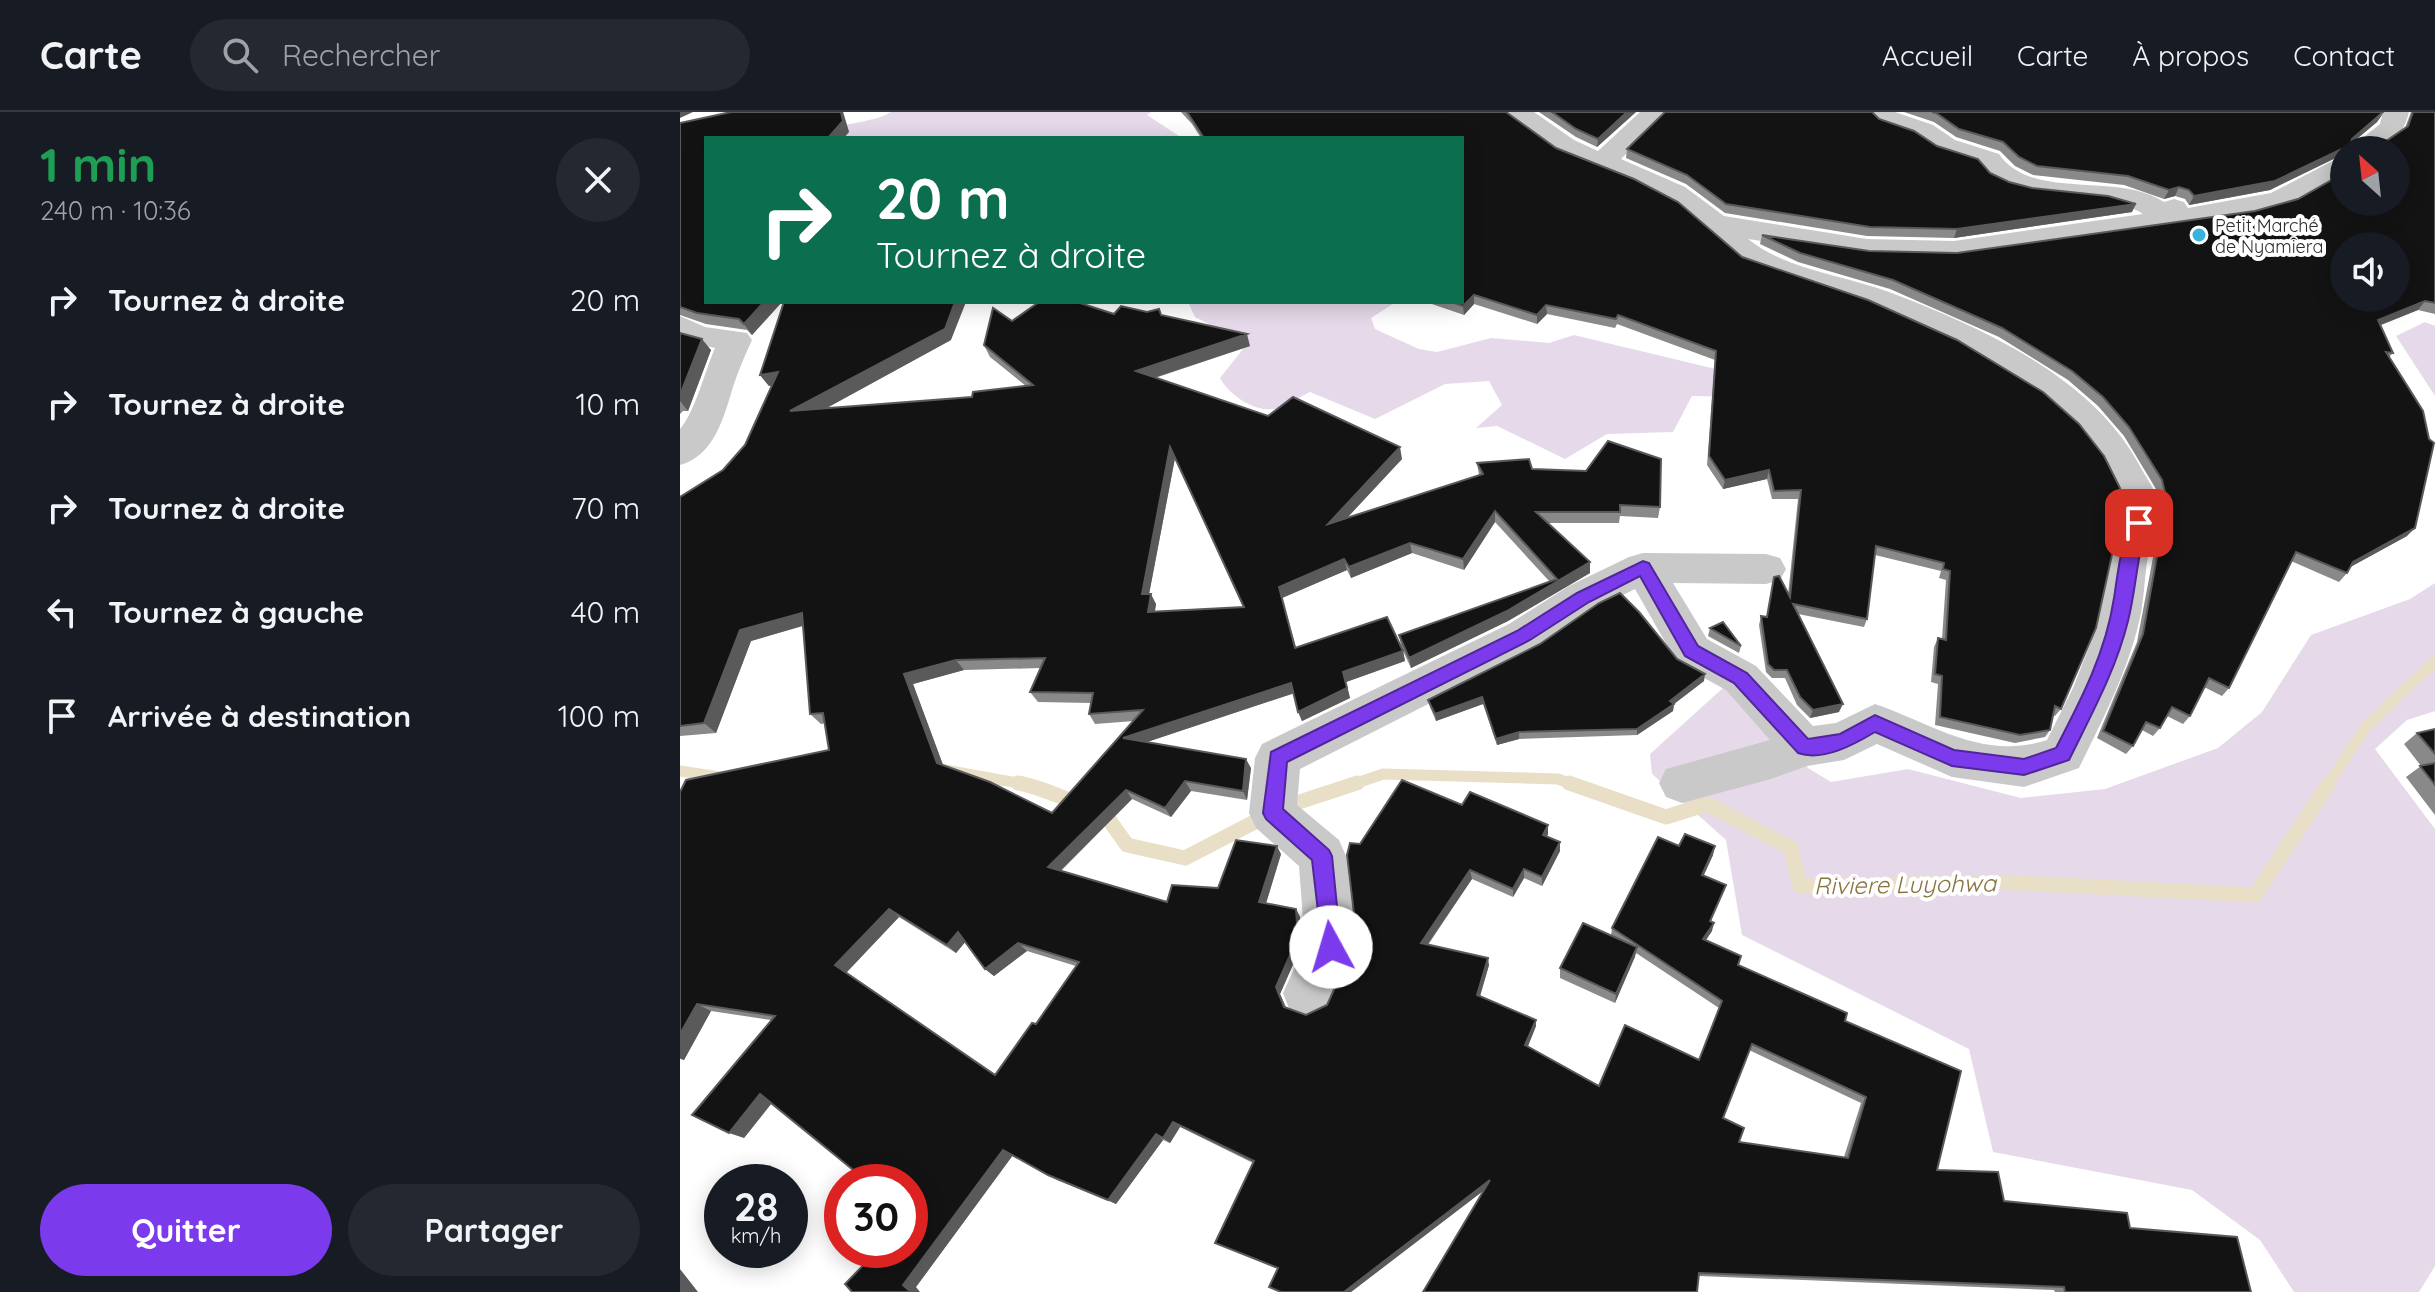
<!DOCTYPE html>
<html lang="fr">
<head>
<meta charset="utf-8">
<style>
  body { margin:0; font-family:Quicksand,sans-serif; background:#242831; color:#f1f3f6; height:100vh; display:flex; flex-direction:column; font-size:30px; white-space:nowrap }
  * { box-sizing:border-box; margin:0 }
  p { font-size:26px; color:#9ea1a6 }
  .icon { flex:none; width:44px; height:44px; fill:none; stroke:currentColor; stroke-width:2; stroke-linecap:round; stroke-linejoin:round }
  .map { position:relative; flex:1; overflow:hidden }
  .sheet { display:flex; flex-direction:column; background:#171b24; width:680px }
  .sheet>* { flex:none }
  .banner { position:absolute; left:24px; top:24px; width:760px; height:168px; border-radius:0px; box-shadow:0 4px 20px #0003; background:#0b6e4f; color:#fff; overflow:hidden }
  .needle { width:52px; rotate:333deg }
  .buttons { position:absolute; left:1650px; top:24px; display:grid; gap:16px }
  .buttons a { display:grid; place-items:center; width:80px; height:80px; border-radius:50%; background:#171b24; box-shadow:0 4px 20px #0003; font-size:40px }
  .speed { position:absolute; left:24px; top:1052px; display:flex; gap:16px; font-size:40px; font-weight:700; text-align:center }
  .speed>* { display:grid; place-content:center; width:104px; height:104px; border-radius:50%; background:#171b24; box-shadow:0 4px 20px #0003; line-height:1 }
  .speed small { font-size:20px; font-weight:400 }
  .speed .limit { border:12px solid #d22; background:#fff; color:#111 }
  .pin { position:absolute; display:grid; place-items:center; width:68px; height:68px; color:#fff; margin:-34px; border-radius:16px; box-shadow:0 4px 12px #0006 }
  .me { position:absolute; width:88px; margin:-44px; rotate:354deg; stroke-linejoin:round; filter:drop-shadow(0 0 6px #0008) }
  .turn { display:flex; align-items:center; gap:28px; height:168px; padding:0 40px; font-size:36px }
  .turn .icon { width:104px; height:104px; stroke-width:2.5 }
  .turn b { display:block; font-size:56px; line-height:68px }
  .round { display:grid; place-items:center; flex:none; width:84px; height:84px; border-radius:42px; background:#242831 }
  .summary { display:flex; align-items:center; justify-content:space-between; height:136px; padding:0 40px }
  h1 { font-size:48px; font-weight:700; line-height:60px; color:#1e9e55 }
  .primary-button { display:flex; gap:16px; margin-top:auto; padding:16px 40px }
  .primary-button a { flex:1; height:92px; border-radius:48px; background:#7c3aed; color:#fff; font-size:32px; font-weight:700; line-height:92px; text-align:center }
  .primary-button a+a { background:#242831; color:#f1f3f6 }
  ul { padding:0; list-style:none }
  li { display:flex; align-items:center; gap:24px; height:104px; padding:0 40px }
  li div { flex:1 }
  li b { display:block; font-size:30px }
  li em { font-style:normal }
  header { display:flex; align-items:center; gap:48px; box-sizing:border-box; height:112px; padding:0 40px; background:#171b24; border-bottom:2px solid #363941 }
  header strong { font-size:38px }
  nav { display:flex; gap:44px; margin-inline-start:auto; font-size:28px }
  .search { width:560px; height:72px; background:#242831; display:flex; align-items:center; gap:20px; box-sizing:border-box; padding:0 28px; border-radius:44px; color:#9ea1a6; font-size:30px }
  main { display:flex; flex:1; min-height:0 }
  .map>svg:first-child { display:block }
</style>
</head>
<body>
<header>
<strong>Carte</strong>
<div class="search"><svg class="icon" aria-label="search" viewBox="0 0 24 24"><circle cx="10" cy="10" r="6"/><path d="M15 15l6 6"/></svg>Rechercher</div>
<nav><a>Accueil</a><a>Carte</a><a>À propos</a><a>Contact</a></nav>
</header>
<main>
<section class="sheet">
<div class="summary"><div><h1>1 min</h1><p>240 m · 10:36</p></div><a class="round"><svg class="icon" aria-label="close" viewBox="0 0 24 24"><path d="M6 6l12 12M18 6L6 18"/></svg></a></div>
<ul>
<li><svg class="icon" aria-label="right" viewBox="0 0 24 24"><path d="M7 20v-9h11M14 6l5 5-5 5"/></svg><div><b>Tournez à droite</b></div><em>20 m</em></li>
<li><svg class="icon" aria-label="right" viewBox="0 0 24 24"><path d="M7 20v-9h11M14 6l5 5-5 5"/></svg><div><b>Tournez à droite</b></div><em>10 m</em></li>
<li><svg class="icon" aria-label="right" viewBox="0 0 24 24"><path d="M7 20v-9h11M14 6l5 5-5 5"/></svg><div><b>Tournez à droite</b></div><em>70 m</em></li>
<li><svg class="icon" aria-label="left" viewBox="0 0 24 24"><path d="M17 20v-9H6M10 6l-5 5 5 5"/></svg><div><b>Tournez à gauche</b></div><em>40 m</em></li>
<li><svg class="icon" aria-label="arrive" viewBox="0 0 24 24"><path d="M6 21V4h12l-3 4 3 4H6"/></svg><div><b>Arrivée à destination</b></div><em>100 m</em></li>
</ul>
<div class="primary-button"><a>Quitter</a><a>Partager</a></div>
</section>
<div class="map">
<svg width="1755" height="1180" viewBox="0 0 1755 1180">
  <rect width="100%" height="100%" fill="#fff"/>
  <path fill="#e6daea" d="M211,0H471L467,3L502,26H132C152,9 187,14 211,0Z
    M508,190H716L691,206L695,217L739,237L757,240L811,226L869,231L894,223L1044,259L1114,286L1012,284L993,320L927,322L885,347L817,314L796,316L822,293L809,269L765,272L695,307L630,280C620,285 605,295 594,297C574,300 549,283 540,266L567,232L515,205Z
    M1745,210L1755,214V284L1716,224Z
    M1755,471V599L1727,608L1695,637L1755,717V1154L1739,1180H1614L1580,1128L1512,1078L1313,1040L1289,937L1062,823L1046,728L972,662L970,642L1065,556L1128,656L1151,670L1228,657L1341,686L1425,677L1538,636L1582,600L1631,523L1730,487Z"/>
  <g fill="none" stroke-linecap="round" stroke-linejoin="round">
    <path stroke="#e9dfc7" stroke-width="11" d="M265,658L349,673
      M0,659L40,665
      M671,673L703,662L878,667L894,673
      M1648,673L1685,616L1755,549"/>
    <path stroke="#e9dfc7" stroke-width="15" d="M338,671C358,674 377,684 397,691
      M889,671L986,705L1027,692L1111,736L1120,774L1320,770L1575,783L1649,671
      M604,695L677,671
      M419,699L424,701L447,733L505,746L588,703"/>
    <path fill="#c9c9c9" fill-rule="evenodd" d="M819,0H854L894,28L918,39L960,0H989L941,47L1005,75L1044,104L1187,127L1274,129L1463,102C1427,77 1318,99 1297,53L1255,40L1233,25L1198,13L1186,0H1215L1253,13L1275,28L1319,42C1352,90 1438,59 1484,90L1494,87L1504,90L1508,96L1591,81L1664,43V63L1611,93L1569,105L1274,147L1187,145L1068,127C1106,158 1164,163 1209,180C1301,215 1416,266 1462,358C1468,368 1476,379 1478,391C1481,411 1471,430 1467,450C1464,470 1464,490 1459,510C1447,561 1422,609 1399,656L1344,675L1272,665L1197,632L1164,648L1127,654L1091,667L1002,691L986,685L979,671L986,657L1090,628L1046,578L997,551L955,477L917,496L859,536L620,657L617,693L659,728L666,744L677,835L648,899L629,907L610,899L603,881L625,833L619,754L576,716L569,701L575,646L582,632L829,512L889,474L949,445L963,441L1086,442L1100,446L1106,457L1100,468L1086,472L993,471L1027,527L1076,554L1133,614L1156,611L1195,592C1253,612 1303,649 1367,628L1393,576L1413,525L1440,406L1438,384L1422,351L1397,319L1361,287L1275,234L1187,194L1062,151L999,96L955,73L878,42Z
      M1703,0H1729C1720,35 1700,38 1668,38L1700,12Z
      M0,204L25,215L67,221L72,228C65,243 58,259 53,275C44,305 34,344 0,353V317C15,300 25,259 35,236L0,228Z"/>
  </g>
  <path fill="#898989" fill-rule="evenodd" d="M51,0H163L169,20L26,26V190H102L72,223L67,218L26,212L0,203V11Z
    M501,0H826L876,36L954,67L1381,597L1375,604L1373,603L1370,618L1365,625L1335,631L1255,613L1258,572L1251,570L1254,535L1258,526L1262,527L1266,468L1259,466L1261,459L1195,443L1187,507L1184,515L1118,502L1159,600L1130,606L1117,593L1105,566H1092L1086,560L1079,513L1081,504L1087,505L1094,465L1108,483L1118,387H1092L1087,367L1043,377L1027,353L1035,248L937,212L935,216L867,202L857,212L794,192L784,203L749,191L782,190V26H521L512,12Z
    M859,0H956L917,35L896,25Z
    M1224,0H1703L1697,10L1672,31L1706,29L1725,16L1731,0H1755V202L1738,198L1700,213L1713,241L1709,245L1727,424L1670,455L1667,461L1659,470L1611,449L1549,576L1542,584L1524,575L1510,604L1503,612L1487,604L1480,616L1473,624L1462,618L1453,634L1446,642L1417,626L1457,530L1482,398L1476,377L1444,324L1418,294L1388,268L1319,225L1210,177L1118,150L1080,132L1082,123L1189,139L1277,141L1575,99L1618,87L1716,38H1664L1590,78L1509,93L1505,87L1495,84L1484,87L1444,73L1353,63L1335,54L1320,39L1276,25L1254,10Z
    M1199,7L1257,34L1329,70L1452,100L1274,126L1187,124L1045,101L1006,72L946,46L947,37Z
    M434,202L481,203L570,234L475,266L588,304L722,347L667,406L799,363L797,351L852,357L980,395L978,406L940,404L939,411H868L910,461L828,509L731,556L723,539L725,549L666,570L670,586L622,609L613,581L467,630L571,656L567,688L511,679L491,705L452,687L381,759L487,790L538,776L601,742L586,791L616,797L620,805L622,832L600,882L606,895L626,903L647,893L677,828L680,732L782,693L868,722L867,724L880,730V739L862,774L844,766L833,785L792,767L748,833L809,853L800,885L856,908V914L848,934L919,974L1019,948L1039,896L956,841L935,891L880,866V856L931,824L932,816L999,734L1033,743L1024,763L1046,773L1031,809L1032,819L1026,828L1058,853L1165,909L1257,1058L1324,1089L1450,1116L1571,1180H1375L1374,1178L1019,1164L804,1078L671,1180H600L598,1156L535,1131L573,1051L500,1015L490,1031L483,1028L436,1092L377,1068L333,1043L236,1175L172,1180L230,1138V1070L92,991L64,1026L91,908L31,899L4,948L0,947V680L149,638L145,611L141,612L130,602L123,514L71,529L36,621L0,624V385L43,358L65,333L92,273L89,274L80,263L271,228L145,297L292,285L346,274L310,245L304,233L332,209ZM495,346L563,495L475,499L476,492L469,482ZM815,410L870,470L719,523L721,533L616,535L602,486L667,458L671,466L732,441L784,458ZM360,556L350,580L358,590L411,591L409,602L415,612L454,609L372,701L263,653L233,572L284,558ZM219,805L276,841L285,830L305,857L314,864L347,839L396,854L356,912L315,962L166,861ZM1069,938L1181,991L1164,1045L1059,1030L1043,1006Z
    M0,221L31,238L8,299H3L0,302Z
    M1030,516L1061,534L1059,541L1028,524Z
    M997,547L1024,569L994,592L993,599L957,623L839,627L817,633L803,592L756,609L750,595L748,588Z
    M1755,617V703L1726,665L1741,654L1724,632L1737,621Z"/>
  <path fill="#5a5a5a" d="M0,0H13L0,6Z
    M161,0H163L169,20L164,26H148Z
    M947,0H956L917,35L918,27Z
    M1703,2L1697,10L1668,34L1672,32L1668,38H1664V42L1590,78L1509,93L1514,84L1672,27Z
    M1499,75L1495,84L1484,87L1489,78Z
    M1456,92L1452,100L1274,126L1277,117Z
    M794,183V192L784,203L783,194Z
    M1745,189L1738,198L1691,217L1698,208Z
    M84,190H102L72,223L64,212Z
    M275,190H286L271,228L119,311L110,299Z
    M866,193L867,202L857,212V203Z
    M567,222L570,234L461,270L456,259Z
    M22,227L31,238L8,299L0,289V283Z
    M98,260L106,271L89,274L80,263Z
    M490,335L495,346L467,493L462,482Z
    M720,335L722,347L651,423L648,412Z
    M1089,358L1087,367L1043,377L1045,368Z
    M815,399V410L784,458L783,447Z
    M1735,416L1727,424L1665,458L1673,450Z
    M730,431L732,441L671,466L669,455Z
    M664,447L667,458L602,486L619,546L599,475Z
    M910,450V461L828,509L731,556L729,546Z
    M471,482L476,492L473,510L468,500Z
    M122,501L132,511L71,529L36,621L24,611L60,518Z
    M723,539L725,549L666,570L670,586L622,609L618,600L663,560Z
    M276,548L284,558L233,572L266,661L257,651L224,562Z
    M1025,562L1024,569L990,595L994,592L993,599L957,623V617L990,589Z
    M611,571L615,581L449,636L443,626Z
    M802,585L803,592L756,609L755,602Z
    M1163,592L1159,600L1130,606L1133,598Z
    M839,620V627L817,633L816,627Z
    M566,647L571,656L567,688L563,679Z
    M505,669L511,679L491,705L485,696Z
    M446,678L452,687L376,763L368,755Z
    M868,713V722L863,731V723Z
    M880,730V739L862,774V765Z
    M597,734L601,742L584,798L579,790Z
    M1035,734L1033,743L1020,771L1022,763Z
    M844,757V766L833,785V777Z
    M790,758L792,767L743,839L741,831Z
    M209,797L219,805L166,861L155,853Z
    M616,797L620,805L622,832L600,882L609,902L596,875Z
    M1034,811L1032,819L1021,835L1023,827Z
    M278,820L287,828L276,841L267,833Z
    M338,831L347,839L314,864L305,857Z
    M957,835L955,845L935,891L936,882Z
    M808,846L809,853L798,890L797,883Z
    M17,892L31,899L4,948L0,946V922Z
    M856,908V914L846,939L845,933Z
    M80,982L94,988L64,1026L49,1021Z
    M493,1010L500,1015L490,1031L483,1026Z
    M476,1022L483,1028L436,1092L428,1088Z
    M323,1038L333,1043L236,1175L240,1180H231L223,1173Z
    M810,1068L811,1073L671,1180H664Z
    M0,1157L18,1180H0Z"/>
  <path fill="#131313" stroke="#5a5a5a" stroke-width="2" fill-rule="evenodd" d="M51,0H161L163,9L148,26H26V190H84L64,212L59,207L17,201L0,195V11Z
    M507,0H826L876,36L954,67L998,90L1062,145L1188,188L1277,228L1363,280L1399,312L1424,344L1440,376L1442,397L1416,516L1381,597L1375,594L1370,618L1340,623L1260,605L1262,564L1255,562L1258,526L1266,528L1270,459L1263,457L1264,451L1196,434L1187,507L1113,492L1163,592L1133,598L1120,585L1107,558H1094L1088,552L1081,504L1087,505L1094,465L1099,464L1110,485L1121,378L1094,379L1089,358L1045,368L1029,344L1036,239L938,203L936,207L866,193L857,203L794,183L783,194L772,190H782V26H524Z
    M872,0H947L918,27L896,17Z
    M985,0H1192L1199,7L1234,19L1257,34L1298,47L1310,61L1329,70L1352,76L1428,84L1456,92L1277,117L1190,115L1046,92L1007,63L947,37Z
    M1252,0H1703L1672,27L1671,31L1706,29L1728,14L1733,0H1755V191L1745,189L1698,208L1713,241L1706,240L1743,299L1749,327L1754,331L1735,416L1673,450L1667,461L1616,440L1549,576L1529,566L1510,604L1492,595L1480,616L1466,610L1453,634L1423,619L1463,522L1487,389L1482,368L1449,315L1423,285L1392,259L1322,216L1213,168L1120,141L1082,123L1189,139L1277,141L1575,99L1618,87L1664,61V90H1716V38H1672V32L1595,69L1514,84L1509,78L1499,75L1489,78L1448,64L1357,54L1339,45L1323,30L1279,17L1256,1ZM1664,134H1716V186H1664Z
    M104,190H275L265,217L110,299L292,285L293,280L353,273L304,233L313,196L332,209L359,190H397L434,202L441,194L467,200L479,197L481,203L567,222L456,259L588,304L613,285L720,335L648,412L803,362L797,351L849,347L852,357L906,359L928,329L981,347L980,395L940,393V400H856L910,450L827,499L729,546L719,523L877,467L815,399L783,447L730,431L669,455L664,447L599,475L615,536L707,505L723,539L663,560L667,576L618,600L611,571L443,626L566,647L563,679L505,669L485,696L446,678L368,755L487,790L492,773L538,776L556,728L597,734L579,790L616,797L618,825L596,875L604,895L626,903L647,893L677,828L667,743L670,731L680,732L722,668L782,693L790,680L868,713L863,723L880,730L862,765L844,757L833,777L790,758L741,831L808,846L797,883L856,908L845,933L919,974L945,913L1019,948L1042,889L932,816L978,725L999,734L1005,722L1035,734L1022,763L1046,773L1030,809L1034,811L1023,827L1061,844L1058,853L1167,901L1165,909L1281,959L1257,1058L1318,1060L1324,1089L1447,1101L1450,1116L1557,1125L1571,1180H1385L1384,1175L1019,1161L1017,1180H743L810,1068L664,1180H601L589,1175L598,1156L535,1131L574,1049L493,1010L483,1026L476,1022L428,1088L368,1063L323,1038L223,1173L231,1180H172L165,1172L198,1138H230V1070H188L80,982L49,1021L12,1003L95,904L17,892L0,922V680L6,668L149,638L143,601L130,602L122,501L60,518L24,611L0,614V385L43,358L65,333L98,260L80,263ZM490,335L564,495L468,500L471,482H462ZM365,546L350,580L413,581L409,602L463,598L372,701L310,670L257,651L224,562L276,548ZM209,797L267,833L278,820L305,857L338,831L399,850L356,912L352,911L315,963L155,853ZM1072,932L1186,985L1168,1046L1059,1030L1064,1016L1043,1006Z
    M0,221L22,227L0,283Z
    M940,481L959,500L997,547L1025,562L990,589L994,592L957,617L839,620L816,627L802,585L755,602L748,588L860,532L919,491Z
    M1043,510L1061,534L1030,516Z
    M1755,617V642L1737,621Z
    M1755,651V673L1740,654Z
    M903,811L957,835L936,882L880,856Z"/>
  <path fill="#7c3aed" stroke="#51269a" stroke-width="2" d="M1459,406L1467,411C1457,444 1456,477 1448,509C1436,558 1411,603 1389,648L1344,663L1272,654L1195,620C1175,632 1143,650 1118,641L1054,571L1005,544L960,464L909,490L850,528L607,650L603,697L649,738L652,744L661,835L658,842L651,845L643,842L632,748L586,707L583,701L591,640L837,519L897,481L963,449L969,451L1018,534L1067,561L1128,627L1160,622L1195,603L1274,638L1344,647L1376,636C1401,588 1426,540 1434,486C1437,469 1442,411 1459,406Z"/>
  <circle fill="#36b4dc" stroke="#fff" stroke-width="3" cx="1519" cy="123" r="8"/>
  <g text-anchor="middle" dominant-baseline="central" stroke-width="8" stroke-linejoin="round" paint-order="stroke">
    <g font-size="18" fill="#2c2c2c" stroke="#fff" text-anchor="start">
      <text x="1535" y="113">Petit Marché<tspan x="1535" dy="21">de Nyamiera</tspan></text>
    </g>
    <g font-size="24" font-style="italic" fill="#8a743f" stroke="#fff">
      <text transform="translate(1225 772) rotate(-1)">Riviere Luyohwa</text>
    </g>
  </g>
</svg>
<div class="buttons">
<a><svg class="needle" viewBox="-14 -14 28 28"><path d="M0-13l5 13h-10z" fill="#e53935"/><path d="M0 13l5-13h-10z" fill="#9ea1a6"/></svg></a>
<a><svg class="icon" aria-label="sound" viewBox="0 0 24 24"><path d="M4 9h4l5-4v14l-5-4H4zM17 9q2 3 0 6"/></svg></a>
</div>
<div class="speed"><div>28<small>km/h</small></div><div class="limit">30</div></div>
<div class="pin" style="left:1459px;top:411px;background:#d93025"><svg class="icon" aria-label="arrive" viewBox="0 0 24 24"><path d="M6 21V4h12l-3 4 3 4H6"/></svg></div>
<svg class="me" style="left:651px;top:835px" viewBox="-20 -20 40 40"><circle r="19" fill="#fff"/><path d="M0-13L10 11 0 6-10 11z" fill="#7c3aed"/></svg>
<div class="banner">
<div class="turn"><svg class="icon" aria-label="right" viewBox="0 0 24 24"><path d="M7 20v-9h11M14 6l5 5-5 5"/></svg><div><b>20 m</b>Tournez à droite</div></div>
</div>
</div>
</main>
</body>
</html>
